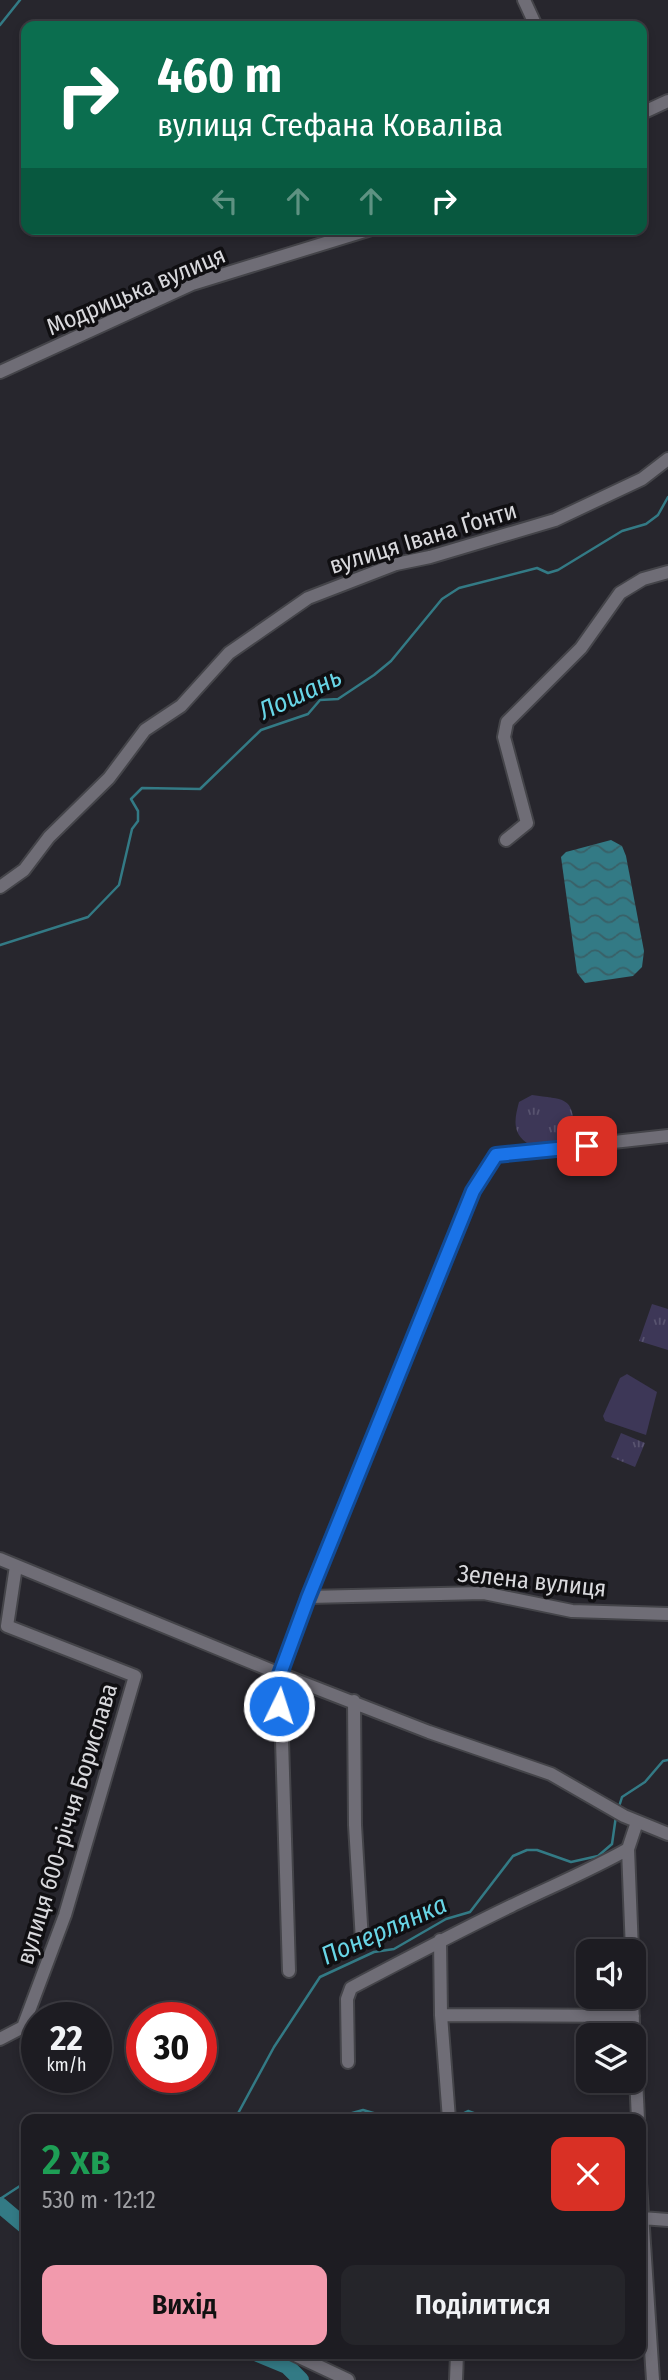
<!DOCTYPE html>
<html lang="uk">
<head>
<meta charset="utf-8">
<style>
  body { margin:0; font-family:"Fira Sans Condensed",sans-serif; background:#25252a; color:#f1f3f6; height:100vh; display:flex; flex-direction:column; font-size:26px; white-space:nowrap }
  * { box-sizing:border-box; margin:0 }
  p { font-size:23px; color:#a0a1a5 }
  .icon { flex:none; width:38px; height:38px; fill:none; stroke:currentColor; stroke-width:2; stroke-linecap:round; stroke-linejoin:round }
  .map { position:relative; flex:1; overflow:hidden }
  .details { position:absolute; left:21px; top:2114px; width:625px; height:245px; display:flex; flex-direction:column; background:#1d1c22; border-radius:14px; box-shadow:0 4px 10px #0003,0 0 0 2px #3b3a40 }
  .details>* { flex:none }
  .hud { position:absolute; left:21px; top:21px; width:626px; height:214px; border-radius:14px; box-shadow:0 4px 10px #0003,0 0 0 2px #3b3a40; background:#0b6e4f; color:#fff; overflow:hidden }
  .tools { position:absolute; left:576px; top:1939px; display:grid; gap:14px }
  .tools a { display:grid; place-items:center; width:70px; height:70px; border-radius:14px; background:#1d1c22; box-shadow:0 4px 10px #0003,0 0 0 2px #3b3a40; font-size:35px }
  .speed { position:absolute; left:21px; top:2002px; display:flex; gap:14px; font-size:35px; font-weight:700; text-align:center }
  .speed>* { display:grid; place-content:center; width:91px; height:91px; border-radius:50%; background:#1d1c22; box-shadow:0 4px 10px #0003,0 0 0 2px #3b3a40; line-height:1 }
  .speed small { font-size:18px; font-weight:400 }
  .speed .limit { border:10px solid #d22; background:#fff; color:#111 }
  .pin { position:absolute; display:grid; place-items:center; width:60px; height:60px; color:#fff; margin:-30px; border-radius:14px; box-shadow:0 4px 10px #0006 }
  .me { position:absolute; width:77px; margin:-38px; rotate:4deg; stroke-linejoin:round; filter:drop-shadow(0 0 5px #0008) }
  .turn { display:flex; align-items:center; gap:24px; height:147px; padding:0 21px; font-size:32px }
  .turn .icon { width:91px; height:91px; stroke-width:2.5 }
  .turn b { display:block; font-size:49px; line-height:60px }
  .lanes { display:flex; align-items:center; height:66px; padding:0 21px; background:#0003; justify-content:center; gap:35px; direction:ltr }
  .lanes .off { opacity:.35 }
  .round { display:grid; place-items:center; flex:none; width:74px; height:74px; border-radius:14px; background:#25252a }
  .head { display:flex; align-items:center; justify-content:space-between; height:119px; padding:0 21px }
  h1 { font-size:42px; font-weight:600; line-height:52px; color:#1e9e55 }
  .action { display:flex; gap:14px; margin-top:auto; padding:14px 21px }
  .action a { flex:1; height:80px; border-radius:14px; background:#f29aad; color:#111; font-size:28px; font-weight:600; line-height:80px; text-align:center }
  .action a+a { background:#25252a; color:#f1f3f6 }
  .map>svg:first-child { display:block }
</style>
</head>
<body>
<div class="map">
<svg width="668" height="2380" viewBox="0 0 668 2380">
  <defs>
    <pattern id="grass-tufts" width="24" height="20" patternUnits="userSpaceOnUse" patternTransform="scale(1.75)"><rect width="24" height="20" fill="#3d3757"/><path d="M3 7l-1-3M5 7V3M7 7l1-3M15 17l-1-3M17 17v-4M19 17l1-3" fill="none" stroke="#58536f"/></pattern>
    <pattern id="water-waves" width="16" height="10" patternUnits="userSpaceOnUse" patternTransform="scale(1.75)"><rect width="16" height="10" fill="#337a85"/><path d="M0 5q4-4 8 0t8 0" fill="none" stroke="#396067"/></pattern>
  </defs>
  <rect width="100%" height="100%" fill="#27262d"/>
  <path fill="url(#grass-tufts)" d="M532,1095C563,1100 574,1095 574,1131L565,1140L530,1145C512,1134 514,1121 519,1102Z
    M652,1304L668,1309V1350L639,1341Z
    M621,1433L645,1443L635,1467L611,1457Z"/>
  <path fill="#3d3757" d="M627,1374L657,1392L646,1435L605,1421L603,1416L620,1378Z"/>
  <path fill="url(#water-waves)" d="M611,840L622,846L626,856L644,951L642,967L633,976L585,983L577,973L561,857L566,852Z"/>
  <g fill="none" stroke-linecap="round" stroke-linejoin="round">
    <path stroke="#337a85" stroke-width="2.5" d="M0,25L20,0
      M0,945L88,917L119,885L132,829L138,821V811L131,799L142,788L200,789L261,730L308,714L320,700L338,699L374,675L391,661L442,599L459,588L537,568L548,573L558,570L622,531L646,524L658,515L668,497
      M618,1810L622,1797L645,1782L663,1761L668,1760
      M235,2119L274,2047L320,1977L374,1952L394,1949L446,1919L470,1912L513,1856L527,1850H537L571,1862L598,1856L612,1844L616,1816
      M331,2119L363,2110L394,2119
      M452,2119L468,2111L490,2119
      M0,2199L26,2182"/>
    <path stroke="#337a85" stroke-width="16" d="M0,2205L26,2227
      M258,2354L287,2366L301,2380"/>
    <g stroke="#444449" stroke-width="16">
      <path id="minor" d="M524,0L536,26
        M642,113L668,101
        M0,372L192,284L371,229
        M506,840L527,823L504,737L507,722L581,648L620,593L643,579L668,572
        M0,887L24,870L49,837L109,778L145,730L181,706L229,653L308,598L396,564L430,557L555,520L642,479L668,459
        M0,1559L280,1674L429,1732L551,1774L624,1816L668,1834
        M308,1597L484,1593L572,1611L668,1614
        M354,1701L355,1825L362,1941
        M440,1940L441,2015L449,2119
        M632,1951L628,1849L637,1822
        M289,1971L280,1674L308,1597L473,1191L496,1155L668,1136
        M632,1997L633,2024
        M441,2015L633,2016
        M634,2036L638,2119
        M0,2039L23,2027L65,1915L135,1676L7,1626L16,1566
        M348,2062L347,1999L351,1988C404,1960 457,1932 511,1906C550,1887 589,1871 628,1849
        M640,2183L653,2380
        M642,2218L668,2220
        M293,2354L348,2380
        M456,2380L457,2354"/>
    </g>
    <use href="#minor" stroke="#6f6d76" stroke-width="12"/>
  </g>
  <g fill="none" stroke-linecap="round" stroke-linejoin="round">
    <g stroke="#114b97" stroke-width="18">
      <path id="route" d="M279,1706L280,1674L308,1598L473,1191L496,1155L587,1146"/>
    </g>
    <use href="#route" stroke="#1a73e8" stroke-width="12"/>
  </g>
  <g text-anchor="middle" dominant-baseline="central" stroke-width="7" stroke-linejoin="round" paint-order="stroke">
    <g font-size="24" fill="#d9d9dd" stroke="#100f12">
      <text transform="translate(136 291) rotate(-23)">Модрицька вулиця</text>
      <text transform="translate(423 538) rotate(-17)">вулиця Івана Ґонти</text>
      <text transform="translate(532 1581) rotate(6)">Зелена вулиця</text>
      <text transform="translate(67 1824) rotate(-73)">вулиця 600-річчя Борислава</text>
    </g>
    <g font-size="26" font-style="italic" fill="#68d5e6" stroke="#100f12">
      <text transform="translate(300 694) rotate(-25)">Лошань</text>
      <text transform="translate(384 1930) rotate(-24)">Понерлянка</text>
    </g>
  </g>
</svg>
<div class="tools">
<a><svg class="icon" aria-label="sound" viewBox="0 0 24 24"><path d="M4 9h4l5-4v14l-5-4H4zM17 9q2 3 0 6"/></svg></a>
<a><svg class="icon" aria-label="layers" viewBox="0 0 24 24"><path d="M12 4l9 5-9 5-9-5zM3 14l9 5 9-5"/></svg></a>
</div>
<div class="speed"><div>22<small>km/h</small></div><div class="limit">30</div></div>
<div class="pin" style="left:587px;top:1146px;background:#d93025"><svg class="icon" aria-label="arrive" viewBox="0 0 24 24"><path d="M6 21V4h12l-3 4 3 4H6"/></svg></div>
<svg class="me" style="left:279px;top:1706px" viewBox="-20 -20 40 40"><circle r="17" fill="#1a73e8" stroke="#fff" stroke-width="3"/><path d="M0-11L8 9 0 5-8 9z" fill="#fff"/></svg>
<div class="hud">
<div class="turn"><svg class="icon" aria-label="right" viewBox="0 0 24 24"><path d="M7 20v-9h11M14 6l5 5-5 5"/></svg><div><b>460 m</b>вулиця Стефана Коваліва</div></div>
<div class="lanes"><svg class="icon off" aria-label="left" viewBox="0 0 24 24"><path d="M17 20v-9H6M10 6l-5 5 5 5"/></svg><svg class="icon off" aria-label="ahead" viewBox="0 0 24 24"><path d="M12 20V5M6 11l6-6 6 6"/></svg><svg class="icon off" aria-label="ahead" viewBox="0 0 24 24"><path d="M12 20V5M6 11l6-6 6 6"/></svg><svg class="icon" aria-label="right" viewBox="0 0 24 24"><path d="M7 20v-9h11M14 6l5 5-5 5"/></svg></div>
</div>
<section class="details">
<div class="head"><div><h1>2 хв</h1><p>530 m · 12:12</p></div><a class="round" style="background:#d93025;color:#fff"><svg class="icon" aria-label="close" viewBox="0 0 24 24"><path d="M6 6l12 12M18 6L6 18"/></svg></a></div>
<div class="action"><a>Вихід</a><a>Поділитися</a></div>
</section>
</div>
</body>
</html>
